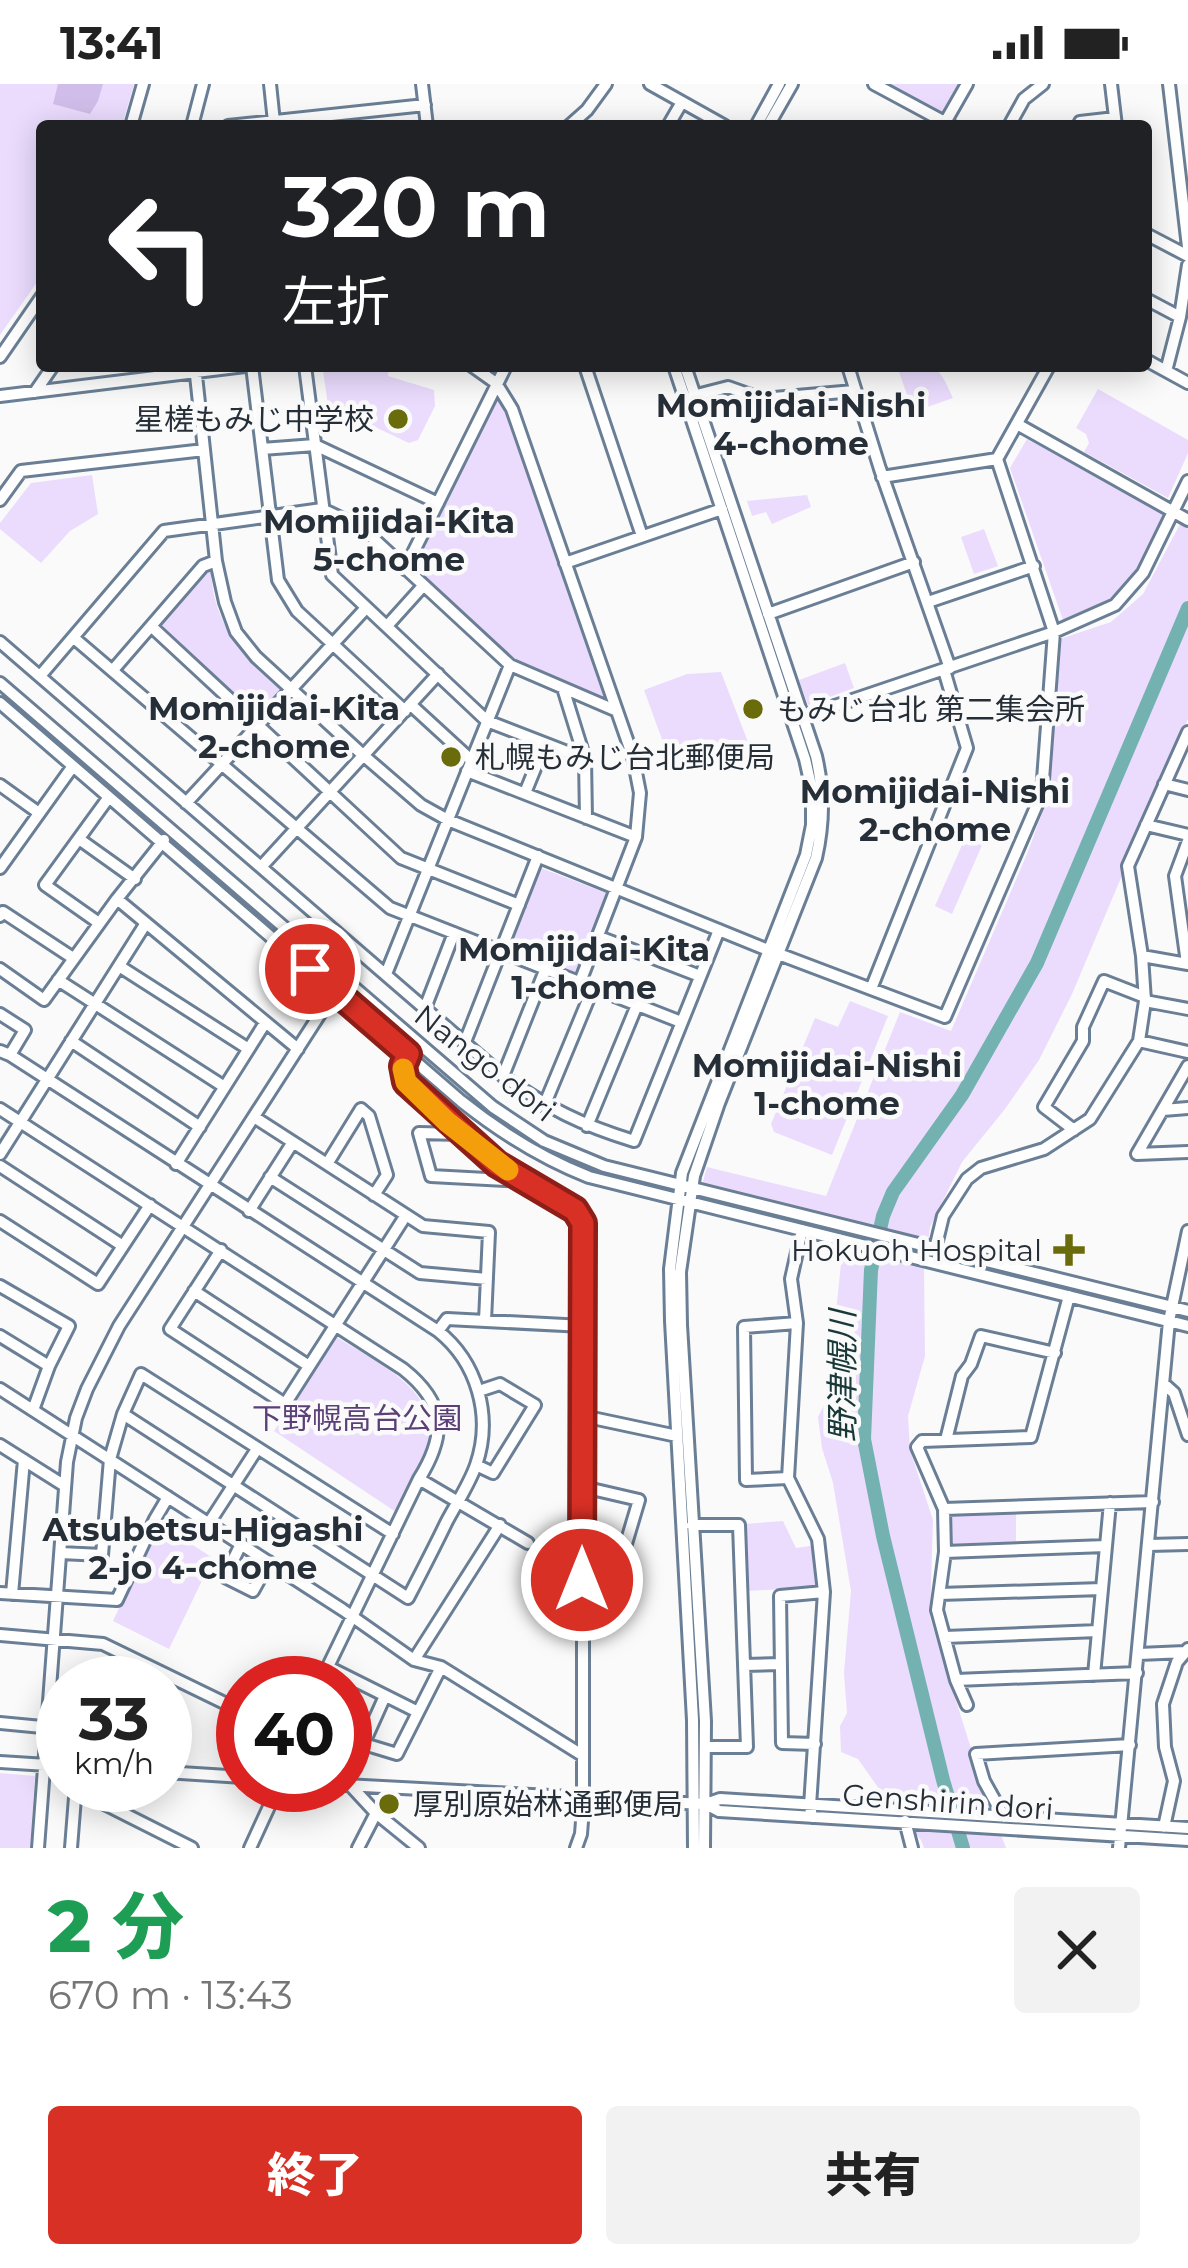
<!DOCTYPE html>
<html lang="ja">
<head>
<meta charset="utf-8">
<style>
  body { margin:0; font-family:Montserrat,"Noto Sans JP",sans-serif; background:#f2f2f2; color:#222; height:100vh; display:flex; flex-direction:column; font-size:45px; white-space:nowrap }
  * { box-sizing:border-box; margin:0 }
  p { font-size:39px; color:#767676 }
  .icon { flex:none; width:66px; height:66px; fill:none; stroke:currentColor; stroke-width:2; stroke-linecap:round; stroke-linejoin:round }
  .map { position:relative; height:1764px; overflow:hidden }
  .details { display:flex; flex-direction:column; background:#fff; flex:1 }
  .details>* { flex:none }
  .hud { position:absolute; left:36px; top:36px; width:1116px; height:252px; border-radius:12px; box-shadow:0 6px 30px #0003; background:#202124; color:#fff; overflow:hidden }
  .speed { position:absolute; left:36px; top:1572px; display:flex; gap:24px; font-size:60px; font-weight:700; text-align:center }
  .speed>* { display:grid; place-content:center; width:156px; height:156px; border-radius:50%; background:#fff; box-shadow:0 6px 30px #0003; line-height:1 }
  .speed small { font-size:30px; font-weight:400 }
  .speed .limit { border:18px solid #d22; background:#fff; color:#111 }
  .pin { position:absolute; display:grid; place-items:center; width:102px; height:102px; color:#fff; margin:-51px; border:6px solid #fff; border-radius:50%; box-shadow:0 3px 12px #0007 }
  .me { position:absolute; width:132px; margin:-66px; rotate:0deg; stroke-linejoin:round; filter:drop-shadow(0 0 9px #0008) }
  .turn { display:flex; align-items:center; gap:42px; height:252px; padding:0 48px; font-size:54px }
  .turn .icon { width:156px; height:156px; stroke-width:2.5 }
  .turn b { display:block; font-size:84px; line-height:102px }
  .round { display:grid; place-items:center; flex:none; width:126px; height:126px; border-radius:12px; background:#f2f2f2 }
  .head { display:flex; align-items:center; justify-content:space-between; height:204px; padding:0 48px }
  h1 { font-size:72px; font-weight:800; line-height:90px; color:#1e9e55 }
  .action { display:flex; gap:24px; margin-top:auto; padding:24px 48px }
  .action a { flex:1; height:138px; border-radius:12px; background:#d93025; color:#fff; font-size:48px; font-weight:800; line-height:138px; text-align:center }
  .action a+a { background:#f2f2f2; color:#222 }
  .status { display:flex; justify-content:space-between; align-items:center; height:84px; padding:0 60px; background:#fff; direction:ltr }
  .status svg { height:33px; fill:currentColor }
  .map>svg:first-child { display:block }
</style>
</head>
<body>
<div class="status"><b>13:41</b><svg viewBox="0 0 49 12"><path d="M0 12V9h3v3zM5 12V6h3v6zM10 12V3h3v9zM15 12V0h3v12zM26 1h20v11H26zM47 4h2v5h-2z"/></svg></div>
<div class="map">
<svg width="1188" height="1764" viewBox="0 0 1188 1764">
  <rect width="100%" height="100%" fill="#fafafa"/>
  <path fill="#ebdcfe" d="M0,0H134L122,42H42V191L0,251Z
    M881,0H959L940,33Z
    M357,282H389L388,292L434,306L435,322L418,356L409,359L328,321L323,287Z
    M897,282C936,282 936,276 953,314L913,328Z
    M1098,305L1188,356V369L1168,414L1084,368L1089,359L1086,350L1076,344Z
    M498,315L506,328L550,443L612,624L511,580L413,484L490,316Z
    M1027,355L1166,429L1139,487L1113,517L1064,539L1010,384Z
    M92,391L98,430L70,447L41,479L0,445V439L31,399Z
    M807,411L811,423L772,440L766,428L752,432L747,417Z
    M1188,425V635L1072,910L1039,976L1005,1025L962,1078L930,1143L924,1185L925,1272L908,1332L910,1366L933,1436L930,1534L986,1712L1006,1764H924L921,1756L889,1719L858,1675L841,1668L840,1642L847,1629L844,1589L851,1507L833,1399L822,1364L818,1333L827,1315L845,1141L702,1101L707,1083L826,1112L900,928L951,947L1027,770L1048,713L1057,556L1111,538L1143,510Z
    M984,445L998,482L974,490L961,453Z
    M205,486L211,489C215,546 244,570 283,607L259,635L159,541Z
    M845,579L854,604L808,621L799,596Z
    M721,588L748,658L667,669L644,606L687,590Z
    M966,752L983,759L952,830L935,822Z
    M541,784L606,809L577,889L511,860Z
    M850,917L888,932L832,1071L774,1048L771,1040L815,934L838,943Z
    M335,1252C376,1279 447,1307 426,1368C419,1388 406,1408 396,1428L274,1347Z
    M1016,1426V1460L954,1463L951,1460V1433L955,1429Z
    M783,1437L796,1464L817,1461L820,1503L747,1507L744,1440Z
    M158,1439L213,1474L169,1565L113,1537Z
    M0,1689L35,1692L30,1764H0Z"/>
  <path fill="#d1bde9" d="M58,0H103L98,17L90,30L53,20Z"/>
  <g fill="none" stroke-linecap="round" stroke-linejoin="round">
    <path stroke="#74b2b1" stroke-width="14" d="M963,1764L943,1696L883,1452L864,1355L871,1186L883,1132L893,1108L962,1011L1037,879L1188,524"/>
    <g stroke="#6a7f95" stroke-width="16">
      <path id="minor" d="M270,0L274,38
        M422,0L427,42
        M650,0L725,42
        M874,0L952,42
        M1111,0L1116,42
        M1169,0L1188,163
        M131,42L143,0
        M192,42L203,0
        M228,42L425,21
        M569,42L587,26L606,0
        M668,42L682,18
        M756,42L779,0
        M768,42L792,0
        M943,42L967,0
        M1009,42L1024,15L1043,0
        M1078,42L1080,38L1115,34
        M1146,150L1188,172
        M1146,215L1180,233
        M0,273L42,212
        M1146,276L1188,299
        M195,282L216,477L225,518L236,548L256,573L363,671L421,721L448,736L768,866L945,933L1042,709L1054,548L997,375L1049,282
        M252,282L278,496L297,527L405,627
        M305,282L332,491L487,637L585,675
        M472,282L496,299L512,325L633,673L640,709L636,753L580,898
        M585,282L642,452
        M674,282L805,675L812,706V741L806,771L682,1089L670,1185L671,1237L693,1636L694,1764
        M685,282L816,672C824,707 824,738 816,774L719,1019L694,1092L680,1188L681,1241L705,1637L704,1764
        M848,282L880,385L950,584
        M1166,287L1180,233L1188,181
        M35,308L53,282
        M0,312L245,282
        M693,312L728,303L762,315L854,307
        M1017,340L1188,436
        M262,365L315,361L438,419
        M882,393L997,375
        M0,416L21,387L204,366
        M565,479L722,425
        M405,485L506,282
        M928,518L1034,482
        M768,530L914,478
        M387,542L423,502
        M152,543L401,774L519,821
        M74,554L390,824L681,938
        M0,558L503,992C550,1025 579,1040 634,1057L719,846
        M113,586L203,482L216,477
        M40,592L164,447L322,425L362,444L510,581L617,627
        M0,599L493,1023L544,1057L604,1082L1188,1227
        M563,604L585,675L586,734
        M0,619L461,1017C501,1049 541,1074 589,1093L1188,1242
        M411,621L471,676
        M802,633L1054,548L1115,521L1143,489L1188,397
        M467,687L636,753
        M1164,700L1188,706
        M0,701L39,729
        M525,709L545,660
        M186,719L366,524
        M1146,741L1188,751
        M79,755L135,795
        M261,783L438,590
        M0,784L73,682
        M117,815L298,965
        M0,832L3,828L73,874
        M99,839L45,801L109,713
        M599,853L700,892
        M1142,872L1188,880
        M1187,879L1175,792L1188,757
        M119,882L247,964
        M0,885L44,916L117,815L164,756
        M386,890L510,581
        M58,896L223,1002
        M871,905L967,664L944,586
        M1145,917L1188,925
        M425,924L454,849
        M0,930L25,946L10,971
        M71,957L200,1043
        M1139,957L1188,968
        M465,958L538,772
        M412,966L403,982L406,998L497,1080L575,1126L583,1139V1724L581,1750L576,1764
        M0,967L10,971L438,1247C477,1278 493,1332 476,1381C469,1401 456,1420 446,1439C434,1464 421,1489 408,1514L123,1330
        M1188,982L1137,1070L1188,1068
        M503,992L546,884
        M544,1022L593,904
        M0,1025L403,1285C446,1319 447,1350 419,1395L320,1599
        M1163,1026L1188,1024
        M254,1033L423,1142L489,1148L485,1237
        M587,1042L637,921
        M1074,1046L1044,1023L1083,957V943L1104,897L1145,913
        M460,1050L419,1049L431,1092L524,1097
        M0,1070L146,839
        M176,1080L265,939
        M327,1080L361,1025L369,1032L387,1091L374,1111
        M0,1082L123,1162
        M270,1093L420,1189L487,1195
        M249,1127L293,1058
        M0,1137L98,1200L150,1121
        M802,1146L791,1195L797,1239L788,1394L818,1455L824,1508L810,1722L812,1733
        M935,1165L943,1132L967,1095L981,1084L1044,1065L1090,1035L1139,957L1145,917L1142,872L1128,782L1188,648
        M221,1166L170,1245L285,1320L406,1131
        M0,1202L69,1242L49,1282L33,1326
        M194,1207L309,1282
        M438,1247L447,1235L584,1242
        M0,1252L49,1282
        M1164,1300L1174,1309L1188,1351
        M0,1305L343,1526L414,1576L441,1583L582,1671
        M583,1332L677,1352
        M946,1356L962,1292L971,1280L981,1252L1055,1269
        M0,1361L65,1402
        M476,1381L493,1389L535,1321L500,1300L479,1307
        M788,1394L746,1396L744,1243L797,1239
        M419,1395L528,1459
        M944,1425L1153,1418
        M209,1439L257,1365
        M692,1441H739L747,1663H705
        M241,1460L225,1493L253,1507L269,1478
        M1149,1461L1188,1460
        M945,1468L1106,1462
        M61,1469L102,1471L110,1375L123,1330L141,1290L393,1450
        M582,1496L611,1510L639,1416L583,1403
        M0,1509L117,1516L155,1435L168,1413
        M12,1510L24,1376
        M940,1510L1102,1505
        M0,1551L103,1560L243,1628
        M945,1553L1098,1547
        M1139,1570L1185,1568
        M414,1576L500,1441
        M744,1581L781,1580
        M328,1583L418,1628
        M1094,1591L1110,1419
        M956,1596L1137,1589
        M967,1621L956,1596L937,1526L945,1468L944,1425L917,1363L922,1357L1031,1353L1069,1212
        M0,1639L63,1645
        M364,1660L397,1670L441,1583
        M815,1660L782,1659L780,1512L824,1508
        M0,1678L63,1682
        M165,1688L243,1693
        M345,1701L684,1719L706,1720L720,1715L1188,1744
        M345,1701L385,1612
        M351,1702L376,1729L419,1764
        M75,1705L192,1764
        M706,1720L719,1727L1188,1756
        M1004,1733L984,1697L976,1670L1130,1661
        M905,1737L912,1764
        M1164,1743L1174,1697L1165,1663L1163,1620L1177,1578L1188,1565
        M38,1764L67,1378L76,1334L87,1305L119,1242L338,902
        M71,1764L76,1701
        M250,1764L279,1701
        M358,1764L376,1729
        M1119,1764L1169,1237L1188,1147"/>
    </g>
    <use href="#minor" stroke="#fff" stroke-width="10"/>
  </g>
  <g fill="none" stroke-linecap="round" stroke-linejoin="round">
    <g stroke="#8d1f18" stroke-width="30">
      <path id="route" d="M310,885L408,970L403,982L406,998L497,1080L575,1126L583,1139L582,1496"/>
    </g>
    <use href="#route" stroke="#d93025" stroke-width="21"/>
    <path stroke="#f59e0b" stroke-width="21" d="M403,985L406,998L447,1038L508,1086"/>
  </g>
  <g fill="#6a6c0c" stroke="#fafafa" stroke-width="4.5">
    <circle cx="398" cy="335" r="12"/>
    <circle cx="753" cy="625" r="12"/>
    <circle cx="451" cy="673" r="12"/>
    <path d="M1063 1148h12v12h12v12h-12v12h-12v-12h-12v-12h12z"/>
    <circle cx="389" cy="1720" r="12"/>
  </g>
  <g text-anchor="middle" dominant-baseline="central" stroke-width="9" stroke-linejoin="round" paint-order="stroke">
    <g font-size="30" fill="#262f38" stroke="#fafafa" text-anchor="start">
      <text x="374" y="335" text-anchor="end">星槎もみじ中学校</text>
      <text x="777" y="625">もみじ台北 第二集会所</text>
      <text x="475" y="673">札幌もみじ台北郵便局</text>
      <text x="1042" y="1166" text-anchor="end">Hokuoh Hospital</text>
      <text x="413" y="1720">厚別原始林通郵便局</text>
    </g>
    <g font-size="30" fill="#262f38" stroke="#fafafa">
      <text transform="translate(485 979) rotate(38)">Nango dori</text>
      <text transform="translate(948 1718) rotate(4)">Genshirin dori</text>
    </g>
    <g font-size="30" fill="#5b4078" stroke="#fafafa">
      <text x="357" y="1334">下野幌高台公園</text>
    </g>
    <g font-size="33" font-weight="bold" fill="#262f38" stroke="#fafafa">
      <text x="791" y="321">Momijidai-Nishi<tspan x="791" dy="38">4-chome</tspan></text>
      <text x="389" y="437">Momijidai-Kita<tspan x="389" dy="38">5-chome</tspan></text>
      <text x="274" y="624">Momijidai-Kita<tspan x="274" dy="38">2-chome</tspan></text>
      <text x="935" y="707">Momijidai-Nishi<tspan x="935" dy="38">2-chome</tspan></text>
      <text x="584" y="865">Momijidai-Kita<tspan x="584" dy="38">1-chome</tspan></text>
      <text x="827" y="981">Momijidai-Nishi<tspan x="827" dy="38">1-chome</tspan></text>
      <text x="203" y="1445">Atsubetsu-Higashi<tspan x="203" dy="38">2-jo 4-chome</tspan></text>
    </g>
    <g font-size="33" font-style="italic" fill="#193838" stroke="#fafafa">
      <text transform="translate(842 1292) rotate(-90)">野津幌川</text>
    </g>
  </g>
</svg>
<div class="speed"><div>33<small>km/h</small></div><div class="limit">40</div></div>
<div class="pin" style="left:310px;top:885px;background:#d93025"><svg class="icon" aria-label="arrive" viewBox="0 0 24 24"><path d="M6 21V4h12l-3 4 3 4H6"/></svg></div>
<svg class="me" style="left:582px;top:1496px" viewBox="-20 -20 40 40"><circle r="17" fill="#d93025" stroke="#fff" stroke-width="3"/><path d="M0-11L8 9 0 5-8 9z" fill="#fff"/></svg>
<div class="hud">
<div class="turn"><svg class="icon" aria-label="left" viewBox="0 0 24 24"><path d="M17 20v-9H6M10 6l-5 5 5 5"/></svg><div><b>320 m</b>左折</div></div>
</div>
</div>
<section class="details">
<div class="head"><div><h1>2 分</h1><p>670 m · 13:43</p></div><a class="round"><svg class="icon" aria-label="close" viewBox="0 0 24 24"><path d="M6 6l12 12M18 6L6 18"/></svg></a></div>
<div class="action"><a>終了</a><a>共有</a></div>
</section>
</body>
</html>
